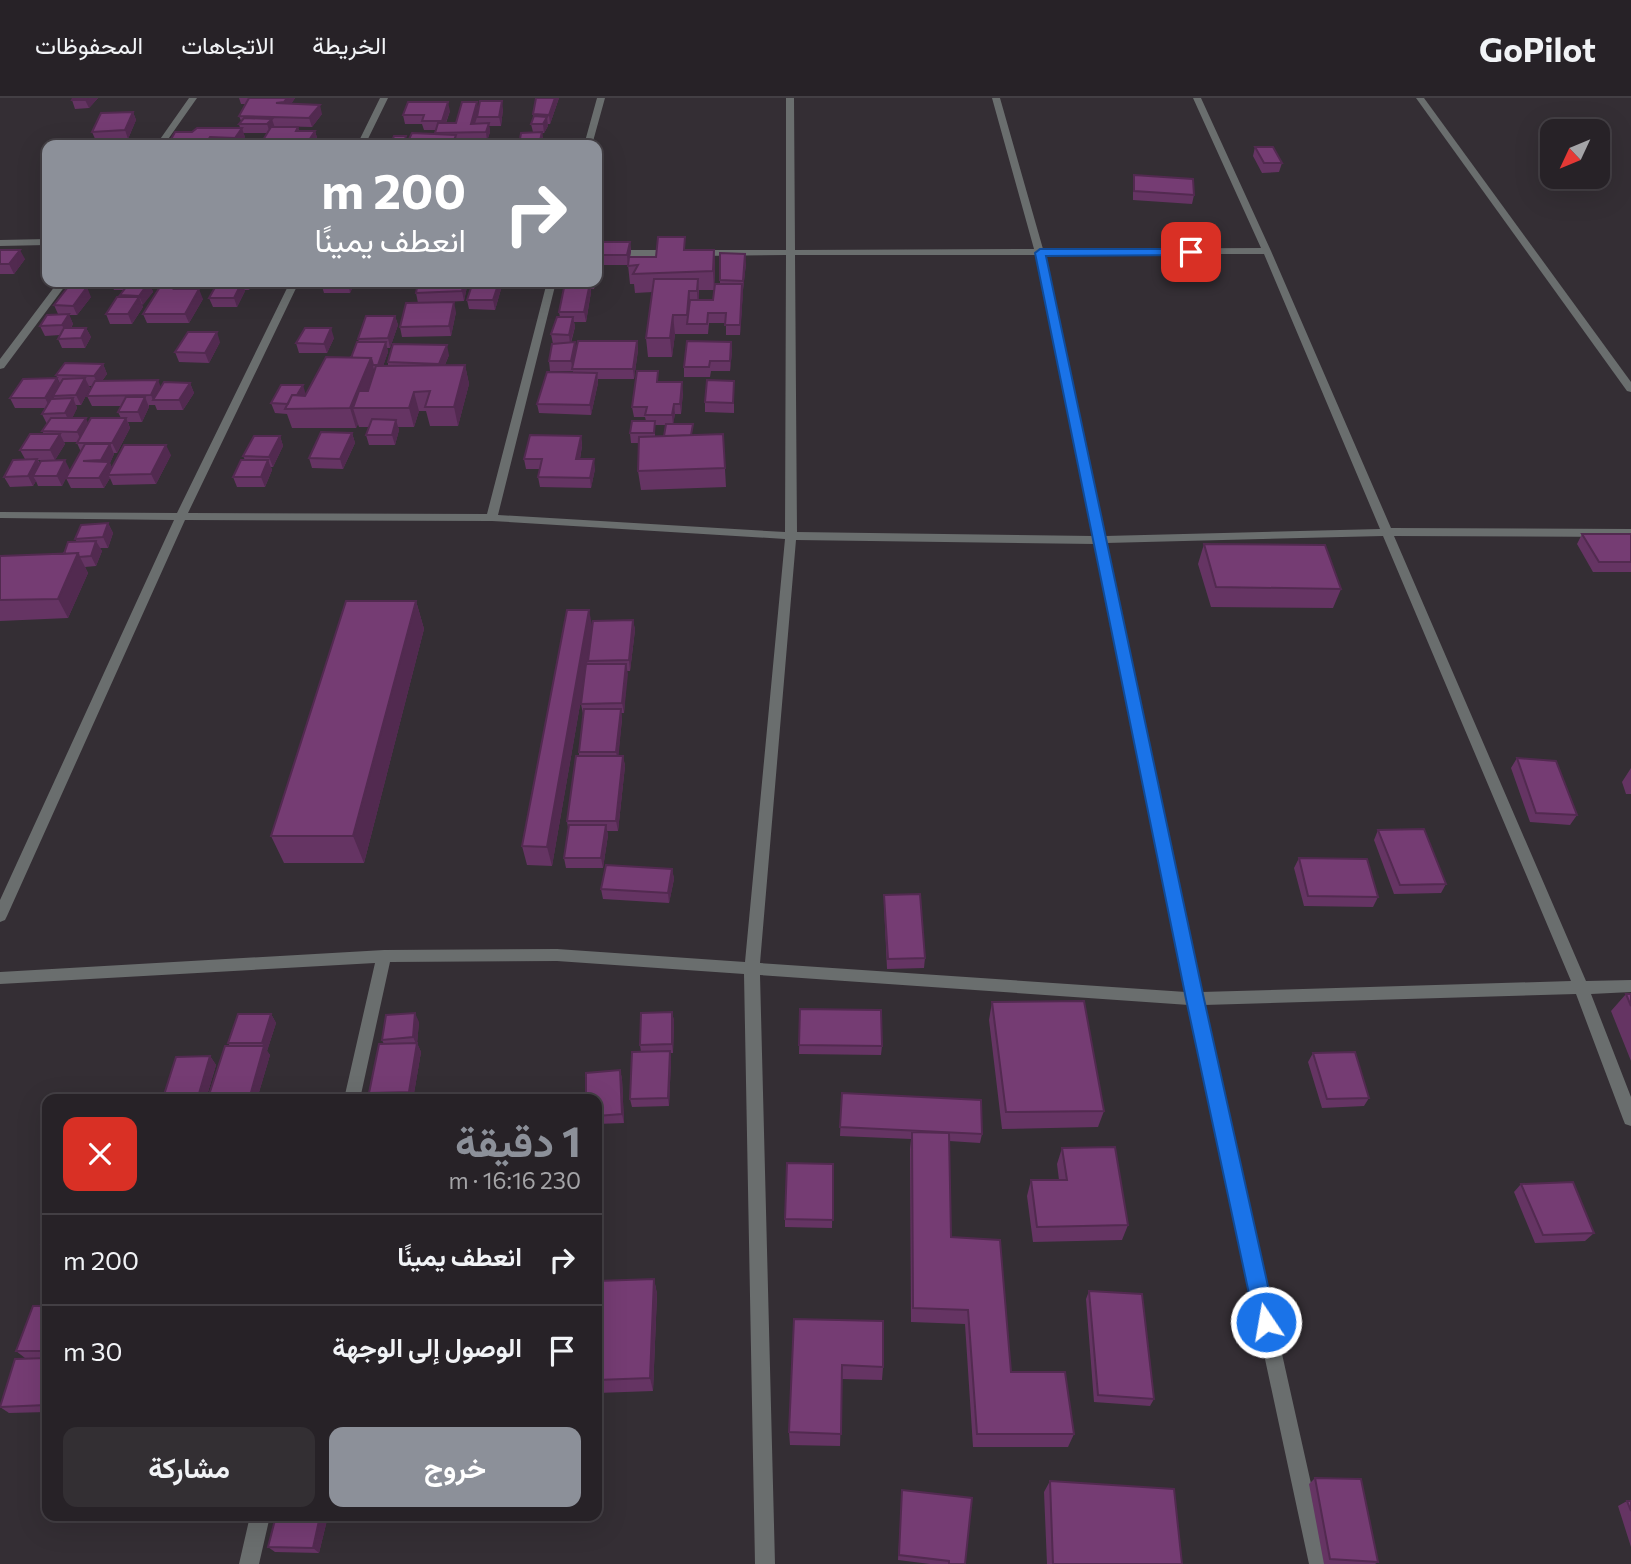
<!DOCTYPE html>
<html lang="ar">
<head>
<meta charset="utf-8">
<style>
  body { margin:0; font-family:Commissioner,Vazirmatn,sans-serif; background:#332f33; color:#f1f3f6; direction:rtl; height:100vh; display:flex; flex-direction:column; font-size:26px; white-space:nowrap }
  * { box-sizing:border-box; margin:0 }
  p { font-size:23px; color:#a4a4a7 }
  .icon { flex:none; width:38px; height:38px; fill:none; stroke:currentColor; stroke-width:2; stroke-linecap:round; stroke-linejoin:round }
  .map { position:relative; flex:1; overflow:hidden; direction:ltr }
  .details { position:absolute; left:42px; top:996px; width:560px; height:427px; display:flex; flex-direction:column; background:#272227; border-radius:14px; box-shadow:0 7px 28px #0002,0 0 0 2px #433f44; direction:rtl }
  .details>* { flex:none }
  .top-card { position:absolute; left:42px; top:42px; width:560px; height:147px; border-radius:14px; box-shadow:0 7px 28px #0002,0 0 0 2px #433f44; direction:rtl; background:#8c9099; color:#fff; overflow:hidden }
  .needle { width:46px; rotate:226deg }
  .buttons { position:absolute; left:1540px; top:21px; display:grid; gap:14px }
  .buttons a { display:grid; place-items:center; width:70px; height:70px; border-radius:14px; background:#272227; box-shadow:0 7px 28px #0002,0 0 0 2px #433f44; font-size:35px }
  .pin { position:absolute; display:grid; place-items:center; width:60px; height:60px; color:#fff; margin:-30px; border-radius:14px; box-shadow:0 4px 10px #0006 }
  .me { position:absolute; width:77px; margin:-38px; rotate:348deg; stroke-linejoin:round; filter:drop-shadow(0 0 5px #0008) }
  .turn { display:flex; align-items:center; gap:24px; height:147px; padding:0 21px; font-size:32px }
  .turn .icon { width:91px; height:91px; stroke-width:2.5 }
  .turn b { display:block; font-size:49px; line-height:60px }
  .round { display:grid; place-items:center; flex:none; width:74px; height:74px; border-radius:14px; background:#332f33 }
  .summary { display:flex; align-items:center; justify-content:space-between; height:119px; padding:0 21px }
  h1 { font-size:42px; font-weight:700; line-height:52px; color:#8c9099 }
  .cta { display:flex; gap:14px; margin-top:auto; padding:14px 21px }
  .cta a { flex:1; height:80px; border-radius:14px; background:#8c9099; color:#fff; font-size:28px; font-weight:700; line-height:80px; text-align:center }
  .cta a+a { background:#332f33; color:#f1f3f6 }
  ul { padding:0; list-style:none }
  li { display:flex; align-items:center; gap:21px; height:91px; padding:0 21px; border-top:2px solid #433f44 }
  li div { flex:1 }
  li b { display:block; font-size:26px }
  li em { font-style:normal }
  header { display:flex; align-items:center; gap:42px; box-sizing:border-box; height:98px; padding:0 35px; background:#272227; border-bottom:2px solid #433f44 }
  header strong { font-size:33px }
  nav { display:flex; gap:38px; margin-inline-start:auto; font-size:24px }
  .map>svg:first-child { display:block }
</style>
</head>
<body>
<header>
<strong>GoPilot</strong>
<nav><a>الخريطة</a><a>الاتجاهات</a><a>المحفوظات</a></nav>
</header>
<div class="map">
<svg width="1631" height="1466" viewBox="0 0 1631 1466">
  <rect width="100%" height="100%" fill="#342e34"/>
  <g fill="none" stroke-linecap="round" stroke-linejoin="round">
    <path fill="#6a6e6e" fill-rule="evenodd" d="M189,0H197L164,47H156Z
      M380,0H388L365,47H357Z
      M597,0H605L592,47H584Z
      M786,0H794L795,152L1034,151L992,0H1000L1043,151L1261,150L1193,0H1201L1271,153L1391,430L1631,431V439L1394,438L1586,883L1631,882V894L1591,896L1631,999V1028L1625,1026L1623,1021L1576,896L1204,907L1329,1466H1309L1189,907L760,877L775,1466H755L744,876L557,863L390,864L360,1001H344L375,865L0,886V874L384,852L557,851L745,864L785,441L492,423L185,422L7,818L5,822L0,824V802L174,422L0,420V414L177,415L290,184H299L188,415L487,416L547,184H556L498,417L785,434L786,157L696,158L692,155L696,152H786ZM1045,156H1264L1380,431L1105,438ZM795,157H1036L1093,438L797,434ZM1383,438L1571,883L1201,894L1106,445ZM796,442L1095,446L1186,894L760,865Z
      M47,141V147L0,148V142Z
      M597,152H672L676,155L672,158H597Z
      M58,184H68L4,270L0,271V261Z
      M250,1418H270L259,1466H239Z"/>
    <path fill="#6a6e6e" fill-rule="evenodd" d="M1416,0H1424L1631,284V294L1627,293Z"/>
  </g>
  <path fill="#653463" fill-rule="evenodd" d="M98,0L89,10L75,11L72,2Z
    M239,0H295L291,6L322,16L312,29L274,28V29H298L299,33H315L319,47H170L169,45L192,34L240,30L239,26L241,23L239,18L245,6H241ZM243,35H267L263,42L243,41L245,39Z
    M559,0L550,26H548V28L544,35H542L543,43L533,34L531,26L533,21V16Z
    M479,11H503L501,28H489L490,34L487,43L457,44V47H390L408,44L435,36L436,32H424L422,26H405L403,17L450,13L446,25H456Z
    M133,14L136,22L128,41L96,43L92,34Z
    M1255,49L1282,65L1279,74L1262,75L1253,58Z
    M1134,77L1194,97L1192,106L1133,102V86Z
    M597,144H630L631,154L630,159H656L686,152H714L715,170L714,192H699V202H713L720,186V155L746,165L743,192L740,237H726V225H709L708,236H675L672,259H648L646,240L653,194L635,195L634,186H630L628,167H597Z
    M0,152L25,161L14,176H0Z
    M110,184H149L153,194L142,207L143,209L132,226H110L106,216L121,199L120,197L124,192H114Z
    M163,184H180L183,191L203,201L189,225H147L143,216Z
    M218,184H254L249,192H244L245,193L237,209H213L209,200Z
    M355,184L350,195H324L321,185Z
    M418,184H468L464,203L418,205L416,195Z
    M473,184H503L495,212L469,211L467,202Z
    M570,184H596L594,191H591V194L586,224H574L575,229L571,245L576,251L637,243L638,252L634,281H598V285L591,317L539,315L537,306L573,275V273H550L549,263L553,246L551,236L560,219L559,214Z
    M91,199L77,217H69L73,226L71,230H86L91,239L85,250H62L58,241L60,237L45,238L40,228L58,216L54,207Z
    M456,214L451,238L402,239L400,229Z
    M395,218L398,227L390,250H387L388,254L383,268H388V264L449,257L445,267H465L469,286L458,328H430L426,313H419L414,329H398L399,332L395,347H369L366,337L369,329H359L358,326L356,330H292L287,316L275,315L271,305L306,296L351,260L359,244L358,241Z
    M334,240L327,255H299L296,245Z
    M220,244L209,265L179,264L175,254Z
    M731,244L732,253L730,273H711L710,279H684V269Z
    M103,266L107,276L102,283L161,289L190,285L194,295L183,312H157L155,307H149V309L142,324H128L130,330L117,355H114V356L110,365L112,370L171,357L156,386L113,387L110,380L104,390H71L66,380L62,388H38L36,383L33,388L10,389L4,379L25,361L20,352L44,336L42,333L47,326L42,316L45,310H15L10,300L60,286L56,277ZM89,288H93L87,298L92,308H122L118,314L121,320L88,325L72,320L77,310L76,307H81L90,290ZM64,344H77V345L81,354L70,372L40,365L38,362H55L65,346Z
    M734,283V315L705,314V304Z
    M659,284L683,294L681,316H675L673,326L693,337L723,336L726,389L641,392L638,373L639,345H631L630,335L646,323L645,319H634L632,309ZM655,327H666L664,338H655Z
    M352,335L355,345L343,371L312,370L309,360Z
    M280,338L283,348L273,369H271L272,372L265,389H237L233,379L245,362L243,358Z
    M581,338L582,348L580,361L595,371L591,390L540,389L538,379L540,371H526L524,361Z
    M108,425L113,435L108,450H100L102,453L96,468L85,469L88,475L68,520L0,523V458L64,456L77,444L75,441Z
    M1582,436H1631V474H1593L1577,446Z
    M1204,446L1341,491L1333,510L1211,509L1198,466Z
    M416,503L424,531L364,765H284L271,738Z
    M633,522L635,532L630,573H627L624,615H621L622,621L618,658H623L625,668L618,733H607L608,737L603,770H566L564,760L568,730L567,723L579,658V654L583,616L581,606L585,578L552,768L527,767L522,748L592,529Z
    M1517,660L1577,717L1570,727L1530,724L1511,670Z
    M1631,670V696H1626L1622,684Z
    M1378,732L1446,786L1441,795L1394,796L1374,742Z
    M1299,760L1378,799L1373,809L1304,808L1294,770Z
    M672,771L674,781L669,805L603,801L601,791Z
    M884,797L925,860L924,870L887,871L884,806Z
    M1626,896H1631V963L1611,913Z
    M992,904L1104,1013L1098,1029L1002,1031L989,922Z
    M800,911L882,948L881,957L799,956Z
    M672,914L674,923L673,955H670L671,962L669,1008L632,1009L630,1001L641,954L640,947Z
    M271,916L276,925L267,953L270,957L257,1001H212L209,997L230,948L228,945Z
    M419,924L417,945L421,954L413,1001H372L369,995L384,946L382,942Z
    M1313,955L1369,1000L1364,1008L1322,1010L1308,964Z
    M210,958L216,967L206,1001H164L163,1000Z
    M620,972L622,981L624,1025L597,1026V1001Z
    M842,995L982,1036L980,1045L949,1043L951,1139L1011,1274L1074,1336L1068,1349H973L965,1226L911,1224L910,1051L911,1041L840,1038Z
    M1062,1050L1128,1127L1122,1142L1033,1144L1027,1098L1031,1082H1059L1057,1066Z
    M833,1066L832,1130L785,1129V1121Z
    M1521,1086L1594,1135L1585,1143L1535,1145L1514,1094Z
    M47,1127V1152L41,1146Z
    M654,1181L657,1196L653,1293L597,1295V1183Z
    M1089,1193L1154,1301L1150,1308L1094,1304L1086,1201Z
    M47,1208V1314L9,1315L0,1309L25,1260L16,1253Z
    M794,1221L883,1269L882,1282L842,1281L840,1348L790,1347L789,1334Z
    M1315,1380L1378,1464L1375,1466H1324L1309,1386Z
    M1050,1383L1182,1466H1047L1044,1394Z
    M902,1392L965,1466H930L898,1462Z
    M1627,1403H1631V1449L1618,1408Z
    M276,1418H328L319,1455L275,1454L268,1449Z"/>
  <path fill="#522a50" d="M87,0H98L89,10L85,2Z
    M287,0H295L287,12L276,5Z
    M555,0H559L550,26L549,17Z
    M502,3L503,11L501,28L499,19Z
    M448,4L450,13L443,32L442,23Z
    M477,4L479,13L472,35L471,26Z
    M320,7L322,16L312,29L309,20Z
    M133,14L136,22L128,41L125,32Z
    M547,19L548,28L544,35L543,26Z
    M272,21L275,30L270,35L267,26Z
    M489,25L490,34L487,43L486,34Z
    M242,30L245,39L239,47H238L235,40Z
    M315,33L319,47H306Z
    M542,34L543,43L542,47H539Z
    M456,37L457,47H452Z
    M210,39L213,47H205Z
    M630,144L631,154L628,167L627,157Z
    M20,152L25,161L14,176L9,166Z
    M714,152L715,170L714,192L713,173Z
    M745,156L746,165L743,192V183Z
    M698,181L699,200L698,212L697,193Z
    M149,184L153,194L143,207L139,198Z
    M178,184H180L183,191H174Z
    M242,184L245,193L237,209L234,200Z
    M246,184H253L249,192Z
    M348,184H355L350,195L348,185Z
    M464,184H468L464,203L462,193Z
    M499,184H503L495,212L493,202Z
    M590,185L591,194L586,224L584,214Z
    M742,186L743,195L740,237V227Z
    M87,189L91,199L77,217L73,208Z
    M199,191L203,201L189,225L185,216Z
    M689,193L691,212L687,226V217Z
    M139,199L143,209L132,226L128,216Z
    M454,204L456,214L451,238L449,228Z
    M69,216L73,226L66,237L62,227Z
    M673,217L675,236L672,259L670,240Z
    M395,218L398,227L390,250L388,240Z
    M573,219L575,229L570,246L569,237Z
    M86,230L91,239L85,250L81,240Z
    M331,230L334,240L327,255L324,246Z
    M217,234L220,244L209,265L205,255Z
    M637,243L638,252L634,281L633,271Z
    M386,244L388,254L380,277L378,267Z
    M575,244L577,254L573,273L571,263Z
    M731,244L732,253L730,273V263Z
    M447,247L449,257L441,276L439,266Z
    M371,260L376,279L364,310H353L358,326L356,330L350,310Z
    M103,266L107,276L98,288L94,278Z
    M465,267L469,286L458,328L454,309Z
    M597,275L598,285L591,317L590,307Z
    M57,280L62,290L53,298L55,301L50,310L45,300Z
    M85,280L90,290L81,307L76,297Z
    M158,282L162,292L153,302L151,297Z
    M682,284L683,294L681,316L680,306Z
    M190,285L194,295L183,312L179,302Z
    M303,287L306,297L293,306Z
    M414,294L419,313L414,329L409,310Z
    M145,299L149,309L142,324L138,314Z
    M73,300L77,310L70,325L65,315Z
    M674,306L675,316L673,327L672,317Z
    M86,320L90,330L82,344L77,334Z
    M126,320L130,330L117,355L112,345Z
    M396,322L399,332L395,347L392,337Z
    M352,335L355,345L343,371L340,361Z
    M60,336L65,346L55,362L50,352Z
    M280,338L283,348L273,369L269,359Z
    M581,338L582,348L578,371L576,361Z
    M110,346L114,356L110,365L114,374L108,377L110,380L104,390L99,380L105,371L101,362Z
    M166,347L171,357L156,386L151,376Z
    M37,361L42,371L33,378L36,383L33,388L28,378Z
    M594,361L595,371L591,390L590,380Z
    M65,362L70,372L62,388L57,378Z
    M268,362L272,372L265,389L261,379Z
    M108,425L113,435L108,450L103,439Z
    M96,443L102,453L96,468L91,458Z
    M78,455L88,475L68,520L58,501Z
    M416,503L424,531L364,765L353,738Z
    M589,512L593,532L552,768L547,749Z
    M633,522L635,532L630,573L629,562Z
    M626,566L628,576L624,615L622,605Z
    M621,611L622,621L618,664L616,654Z
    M623,658L625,668L618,733L616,723Z
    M606,727L608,737L603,770L601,760Z
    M672,771L674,781L669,805L668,795Z
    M672,914L674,923L673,955L672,946Z
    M415,915L419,924L417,947V945L421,954L413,1001H412L409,994L417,948L413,939Z
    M271,916L276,925L267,953L270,957L257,1001H252L250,998L264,949L262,945Z
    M670,953L671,962L669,1008L668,1000Z
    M210,958L216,967L206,1001H200L198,999Z
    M620,972L622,981L624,1025L622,1016Z
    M654,1181L657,1196L653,1293L650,1280Z
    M320,1418H328L319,1455L313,1450Z"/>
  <path fill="#753c73" stroke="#522a50" stroke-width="2" d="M73,0H87L85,2H72Z
    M249,0H287L284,4L276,5L320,7L309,20L239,18Z
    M536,0H555L549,17L533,16Z
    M480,3H502L499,19H477Z
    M408,4H448L442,23H422L424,17H403Z
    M462,4H477L471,26L489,25L486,34L435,35L438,25H456Z
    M133,14L125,32L92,34L101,15Z
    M534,18L547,19L543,26H531Z
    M244,20L272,21L267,26H239Z
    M271,29H298L296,33H315L306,47H233L237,41L263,42Z
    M197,30H242L235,40L210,39L205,47H185L186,45H169L175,34H192Z
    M542,34L539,47H519L521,35Z
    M412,35L456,37L452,47H406Z
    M394,38H406L403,47H390Z
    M1255,49H1273L1282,65H1264Z
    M1134,77L1193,81L1194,97L1134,93Z
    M658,139H685L684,152H714L713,173L633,176L638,167L628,168L629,159H656Z
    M597,144H630L627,157H597Z
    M0,152H20L9,166H0Z
    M720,155L745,156L743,183L720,182Z
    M654,181H698L697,193H689L687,217H673L670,240H646Z
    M130,184H149L139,198L120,197Z
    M163,184H178L174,191H199L185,216H143Z
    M218,184H242L234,200H209Z
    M322,184H348V185H321Z
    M418,184H464L462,193L416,195Z
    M473,184H499L493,202H467Z
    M565,185H590L584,214H559Z
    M715,186H742L740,227H725L726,215H708L707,226H687L690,202H713Z
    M68,189H87L73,208L54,207Z
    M117,199H139L128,216H106Z
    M454,204L449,228L400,229L406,205Z
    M69,216L62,227L40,228L47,217Z
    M366,218H395L388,240L358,241Z
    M557,219H573L569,237L551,236Z
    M64,230H86L81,240L58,241Z
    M305,230H331L324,246L296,245Z
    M188,234H217L205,255L175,254Z
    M578,243H637L633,271H572Z
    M687,243L731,244L730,263H710L709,269H684Z
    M357,244H386L378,267H373L371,260H351Z
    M575,244L571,263H549L552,246Z
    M393,246L447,247L439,266L388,264Z
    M326,259L371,260L350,310L285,311L292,297L305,298Z
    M65,265L103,266L94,278L56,277Z
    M465,267L454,309H425L430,293L414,294L409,310H353L359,293H368L376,268Z
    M637,273H658L657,284H682L680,306H674L672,317H645L647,309H632Z
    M547,274L597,275L590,307L537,306Z
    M57,280L45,300H10L23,281Z
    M85,280L76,297L53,298L63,281Z
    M158,282L151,297L87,298L95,283Z
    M707,282L734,283L733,305L705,304Z
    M164,284L190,285L179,302H153Z
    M281,287H303L297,297H292L288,306L271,305Z
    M126,299H145L138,314H118Z
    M73,300L65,315L42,316L51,301Z
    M51,320H86L77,334L42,333Z
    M91,320H126L112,345H77Z
    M372,321L396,322L392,337H366Z
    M632,323H655L654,335H630Z
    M666,326H693L691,337L664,338Z
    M321,334L352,335L340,361L309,360Z
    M30,336H60L50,352H20Z
    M723,336L725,370L638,373L639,339Z
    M530,337L581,338L576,361H594L590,380L538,379L542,361H524Z
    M254,338H280L269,359L243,358Z
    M85,346H110L101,362L83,363L109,364L99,380H66Z
    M124,347H166L151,376L108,377Z
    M37,361L28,378L4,379L13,362Z
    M65,362L57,378H33L41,363Z
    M241,362H268L261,379H233Z
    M108,425L103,439L75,441L81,427Z
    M1582,436H1631V464H1599Z
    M96,443L91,458L79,459L78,455L64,456L68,444Z
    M1204,446L1325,447L1341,491L1216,489Z
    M78,455L58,501L0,502V458Z
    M346,503H416L353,738H271Z
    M567,512H589L547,749L522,748Z
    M633,522L629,562L588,563L593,523Z
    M586,566H626L622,605L581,606Z
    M584,611H621L616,654H579Z
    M576,658H623L616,723H567Z
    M1517,660L1556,663L1577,717L1536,715Z
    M569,727H606L601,760H564Z
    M1424,731L1446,786L1400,787L1378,732Z
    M1299,760L1367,761L1378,799L1308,798Z
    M606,767L672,771L668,795L601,791Z
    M920,796L925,860L888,861L884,797Z
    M1626,896H1631V908Z
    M1084,903L1104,1013L1006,1014L992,904Z
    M800,911L881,912L882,948L799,947Z
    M672,914V946L640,947L641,915Z
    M415,915L413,939L382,942L386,917Z
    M238,916H271L262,945H228Z
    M417,945L409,994L369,995L379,946Z
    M225,948H264L250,998L209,997Z
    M670,953L668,1000L630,1001L632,954Z
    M1355,954L1369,1000L1327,1001L1313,955Z
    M210,958L198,999L163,1000L176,959Z
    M620,972L622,1016L597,1018V1001H586V975Z
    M842,995L981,1002L982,1036L840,1029Z
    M912,1034L949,1035L951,1139L1000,1142L1011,1274H1065L1074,1336H977L968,1212L913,1210Z
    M1115,1049L1128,1127L1037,1129L1031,1082H1067L1062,1050Z
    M787,1065L833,1066V1122L785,1121Z
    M1573,1084L1594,1135L1543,1137L1521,1086Z
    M47,1127V1146H41Z
    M654,1181L650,1280L597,1282V1183Z
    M1089,1193L1142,1196L1154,1301L1098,1297Z
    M33,1208H47V1253H16Z
    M794,1221L883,1223V1269L842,1267L841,1336L789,1334Z
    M47,1260V1302L46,1307L0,1309L15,1261Z
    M1315,1380L1361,1381L1378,1464L1330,1461Z
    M1050,1383L1174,1391L1182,1466H1053Z
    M902,1392L972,1400L965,1466H949V1463L899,1457Z
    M1627,1403H1631V1413Z
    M276,1418H320L313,1450L268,1449Z"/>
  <path fill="#1a73e8" stroke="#114b97" stroke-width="2" d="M1040,151H1191L1196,154L1191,157L1046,158L1204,901L1276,1224L1273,1231L1266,1234L1258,1231L1255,1224L1186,901L1035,155Z"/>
</svg>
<div class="buttons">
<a><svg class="needle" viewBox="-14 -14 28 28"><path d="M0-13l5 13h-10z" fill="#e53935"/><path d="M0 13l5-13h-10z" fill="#a4a4a7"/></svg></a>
</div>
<div class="pin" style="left:1191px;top:154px;background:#d93025"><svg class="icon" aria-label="arrive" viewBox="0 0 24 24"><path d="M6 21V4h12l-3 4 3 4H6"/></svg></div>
<svg class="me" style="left:1266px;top:1224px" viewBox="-20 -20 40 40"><circle r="17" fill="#1a73e8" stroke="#fff" stroke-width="3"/><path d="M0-11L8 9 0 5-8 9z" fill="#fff"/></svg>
<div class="top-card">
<div class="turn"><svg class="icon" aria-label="right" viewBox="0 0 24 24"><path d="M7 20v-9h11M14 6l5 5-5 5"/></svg><div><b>200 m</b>انعطف يمينًا</div></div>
</div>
<section class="details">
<div class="summary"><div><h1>1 دقيقة</h1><p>230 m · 16:16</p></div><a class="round" style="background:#d93025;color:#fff"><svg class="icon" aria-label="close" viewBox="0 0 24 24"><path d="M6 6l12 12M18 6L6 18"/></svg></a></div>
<ul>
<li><svg class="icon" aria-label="right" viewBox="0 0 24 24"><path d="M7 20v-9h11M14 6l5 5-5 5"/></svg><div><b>انعطف يمينًا</b></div><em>200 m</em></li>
<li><svg class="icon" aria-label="arrive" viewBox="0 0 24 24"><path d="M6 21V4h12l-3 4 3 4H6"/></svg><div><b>الوصول إلى الوجهة</b></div><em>30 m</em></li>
</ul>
<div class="cta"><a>خروج</a><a>مشاركة</a></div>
</section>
</div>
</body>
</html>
